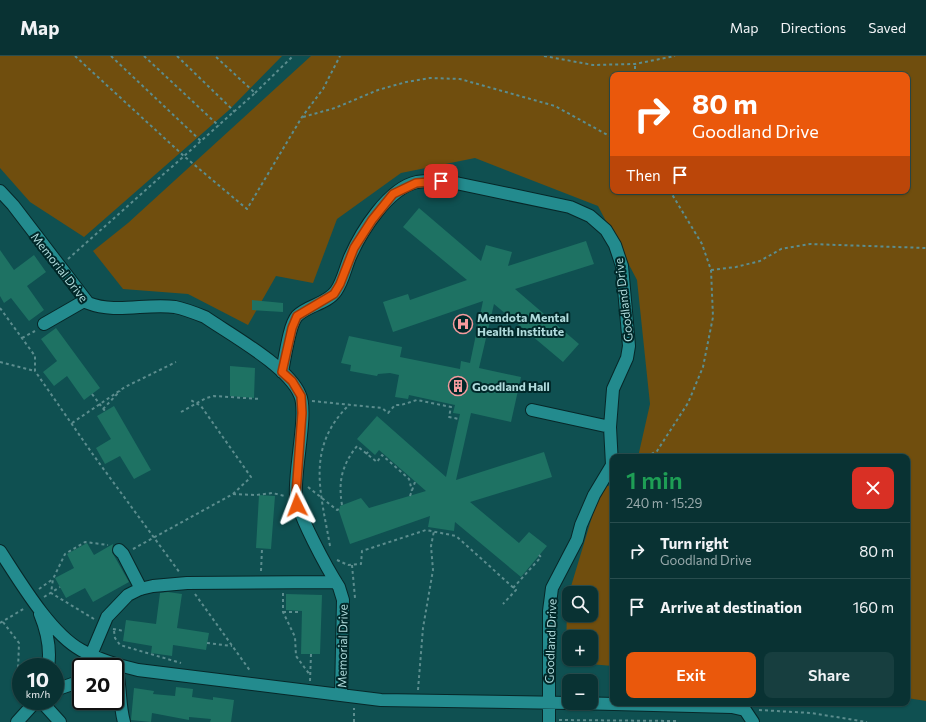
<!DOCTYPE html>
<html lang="en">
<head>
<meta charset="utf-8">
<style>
  body { margin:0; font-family:Commissioner,sans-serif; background:#173e3f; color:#f1f3f6; height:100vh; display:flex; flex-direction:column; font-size:15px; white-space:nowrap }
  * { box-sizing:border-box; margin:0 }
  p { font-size:13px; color:#99aaac }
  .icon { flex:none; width:22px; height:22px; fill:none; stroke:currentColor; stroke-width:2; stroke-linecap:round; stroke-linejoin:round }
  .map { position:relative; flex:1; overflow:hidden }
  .side { position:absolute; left:610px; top:398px; width:300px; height:252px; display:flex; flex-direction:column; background:#093233; border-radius:8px; box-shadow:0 1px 3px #0004,0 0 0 1px #294d4e }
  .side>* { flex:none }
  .top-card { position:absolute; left:610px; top:16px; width:300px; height:122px; border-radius:8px; box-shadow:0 1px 3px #0004,0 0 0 1px #294d4e; background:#ea580c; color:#fff; overflow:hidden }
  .controls { position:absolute; left:562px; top:530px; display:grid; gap:8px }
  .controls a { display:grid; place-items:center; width:36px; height:36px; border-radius:8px; background:#093233; box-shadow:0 1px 3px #0004,0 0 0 1px #294d4e; font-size:20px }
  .speed { position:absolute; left:12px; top:602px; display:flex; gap:8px; font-size:20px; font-weight:700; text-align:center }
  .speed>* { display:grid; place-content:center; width:52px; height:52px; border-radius:50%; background:#093233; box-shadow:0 1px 3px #0004,0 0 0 1px #294d4e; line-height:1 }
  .speed small { font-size:10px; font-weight:400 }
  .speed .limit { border:2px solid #111; border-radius:6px; background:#fff; color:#111 }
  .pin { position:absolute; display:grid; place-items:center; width:34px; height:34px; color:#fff; margin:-17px; border-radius:8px; box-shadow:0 2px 6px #0006 }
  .me { position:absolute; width:44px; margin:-22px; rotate:357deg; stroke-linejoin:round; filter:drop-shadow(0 0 3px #0008) }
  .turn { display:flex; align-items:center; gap:14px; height:84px; padding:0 16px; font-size:18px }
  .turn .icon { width:52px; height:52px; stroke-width:2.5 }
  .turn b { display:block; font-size:28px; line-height:34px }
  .then { display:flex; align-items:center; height:38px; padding:0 16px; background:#0003; gap:8px; font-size:15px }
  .round { display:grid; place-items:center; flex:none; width:42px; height:42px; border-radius:8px; background:#173e3f }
  .headline { display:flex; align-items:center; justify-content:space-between; height:68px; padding:0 16px }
  h1 { font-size:24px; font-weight:600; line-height:30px; color:#1e9e55 }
  .action { display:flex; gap:8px; margin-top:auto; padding:8px 16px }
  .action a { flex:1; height:46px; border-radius:8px; background:#ea580c; color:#fff; font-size:16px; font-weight:600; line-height:46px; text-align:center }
  .action a+a { background:#173e3f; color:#f1f3f6 }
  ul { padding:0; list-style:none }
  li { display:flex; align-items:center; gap:12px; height:56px; padding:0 16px; border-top:1px solid #294d4e }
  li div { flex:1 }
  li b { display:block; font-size:15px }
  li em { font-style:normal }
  header { display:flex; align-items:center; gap:24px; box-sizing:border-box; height:56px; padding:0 20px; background:#093233; border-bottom:1px solid #294d4e }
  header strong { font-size:19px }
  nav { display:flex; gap:22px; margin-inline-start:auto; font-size:14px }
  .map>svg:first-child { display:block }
</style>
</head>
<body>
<header>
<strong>Map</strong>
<nav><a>Map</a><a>Directions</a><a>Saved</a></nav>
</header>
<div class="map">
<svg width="926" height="666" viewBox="0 0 926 666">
  <rect width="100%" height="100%" fill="#0c4344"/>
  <path fill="#0f5051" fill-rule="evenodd" d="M0,0H926V666H0ZM613,19H907V135H613ZM613,401H907V647H613ZM569,537H591V559H569ZM569,581H591V603H569ZM21,611H55V645H21ZM81,611H115V645H81ZM569,625H591V647H569Z"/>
  <path fill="#704e0e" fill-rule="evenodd" d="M0,0H282L229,54L84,181L30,146L0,112Z
    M311,0H926V645L907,642V401H638L650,348L637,224L598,150L475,102L401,117L337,163L313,227L276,220L248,269L188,238L123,233L93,195L128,167ZM613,19H907V135H613Z
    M613,429V610L566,606L567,545L569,539V559H591V537H569L601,431ZM569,581H591V603H569Z"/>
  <path fill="#1e7263" d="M419,152L481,205L486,189L512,196L508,210L586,185L594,208L515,233L579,288L563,306L494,248L479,312L521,321L511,366L471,357L456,424L544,396L552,421L470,446L519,487L529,476L547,490L521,521L455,466L454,475L428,471L430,460L350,488L339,455L340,450L361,442L369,452L426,435L379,394L375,399L357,383L377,360L446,421L460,358L453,357L455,349L409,339L408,343L395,341L399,319L390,317L378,318L377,320L350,315L351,309L341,307L349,280L402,291L400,301L460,313L461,305L470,307L483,245L393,276L383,246L408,238L410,244L467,224L403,171Z
    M0,194L14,214L34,199L46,216L27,230L44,254L29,265L11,242L4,247L0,240Z
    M252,244L283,247V256L252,254Z
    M56,272L100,332L84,344L67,320L54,330L43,316L57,305L41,283Z
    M230,310L255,312L254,342L230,340Z
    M114,350L151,414L134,423L120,400L105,408L96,392L111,383L97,360Z
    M259,439L275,440L271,493L256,492Z
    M87,487L94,499L113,488L112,496L129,526L93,546L85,532L66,542L55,522L74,512L67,498Z
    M168,536L182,538L177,572L209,577L206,594L173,589L172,600L151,597L152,590L123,585L126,564L156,568L160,537Z
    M286,538L322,539L320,598H301L302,555L286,554Z
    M176,631L193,633L192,641L213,644V641L234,644L231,666H210L211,663L189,661V664L152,657L151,666L131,664L134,632L154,635L153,638L175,640Z"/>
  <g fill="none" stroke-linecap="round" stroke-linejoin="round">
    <g stroke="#072728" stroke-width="14">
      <path id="minor" d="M0,135L13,149L88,247C116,258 146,247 175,251C185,253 195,257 205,261C231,279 288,310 300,339C308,356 294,415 296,439C296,456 328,514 339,531L343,544L341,639
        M44,268L84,245
        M282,316C285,302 289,269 297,260C308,249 327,248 336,235C343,225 345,213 350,201C361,176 388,132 417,126C429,124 440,125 451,126L570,151L590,160L606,174L615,189L622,210L629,290L627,302L613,333L610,371L612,409L594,439L581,469L577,484L552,532L549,555V666
        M532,354L610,371
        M119,494L123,498L141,533
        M0,495C19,524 50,577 81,594C99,604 118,609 138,614L381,644L569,647
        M40,558C47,575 51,593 48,611
        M91,599L107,561L128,539L140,533L153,530L187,527L336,526
        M117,616C121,633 119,648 124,666
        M55,634L81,625
        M41,645L60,666
        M575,647L732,651L745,654L753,666
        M17,666L36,645"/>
    </g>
    <path stroke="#5c8d8e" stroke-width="2" stroke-dasharray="3 3" stroke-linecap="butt" d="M75,0L185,101L247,153L302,61L323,33L340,0
      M111,0L202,86
      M144,0L219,70
      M177,0L235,56
      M544,0L593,9L635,8L675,0
      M635,19V8
      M255,37L293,0
      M303,61L335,52L378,34L406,26L430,22L460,23L555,50L613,82
      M68,203L255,37L215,0
      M711,214L736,211L760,205L781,193L810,188L926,192
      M0,252L35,300V315L94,400L180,517
      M22,282L35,275
      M0,306L35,315
      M92,338L105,355
      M312,345L382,352L388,357L395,349H401L417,344L451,351L449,361L459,363
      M103,353L120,335
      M181,356L206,342L214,340L260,343
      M72,367L125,331L176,306
      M366,398L369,395
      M646,401L657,395L688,347L703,311L713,261L711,214L702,188L670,135
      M308,431L337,454L339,453
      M233,438L256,439L272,437L285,440
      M410,440L415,426
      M342,449C338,425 342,409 357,390L377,406L382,399L409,423L412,435
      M330,490C321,437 305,392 349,349
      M133,493L233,438L251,421L201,350L189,343
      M337,504L348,509L361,508L362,495L426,474L456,480L516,534L503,548
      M352,509L355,542
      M261,515L262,493
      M513,532L541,501L539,499
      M39,533L53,523
      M283,537V556L295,581L296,600L310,619
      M195,538L251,616
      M44,541L60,531
      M283,556H300
      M94,563L51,537L53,523L65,498L85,486L108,489
      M3,566L19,587L18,614L21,618
      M0,567L25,552
      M113,573L124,575
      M114,575L115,582L120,589L181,607
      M207,587L232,590
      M310,625L311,598
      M418,634L423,572L433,514L431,490L434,475
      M759,654L811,657L867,666
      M559,664L676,665
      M354,666V652"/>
    <use href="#minor" stroke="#238b8e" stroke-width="12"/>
  </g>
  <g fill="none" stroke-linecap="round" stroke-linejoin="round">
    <g stroke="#983908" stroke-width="10">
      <path id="route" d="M297,449L296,438L302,357L301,340L292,325L282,316L292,272L297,260L334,238L340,228L354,192L372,164L393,138L416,127L441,125"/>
    </g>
    <use href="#route" stroke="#ea580c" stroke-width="7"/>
  </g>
  <defs>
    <g id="hospital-ring" transform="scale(1)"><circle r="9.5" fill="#002829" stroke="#f59b9e" stroke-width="1.5"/><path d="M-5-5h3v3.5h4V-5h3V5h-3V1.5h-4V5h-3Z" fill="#f59b9e"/></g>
    <g id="building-ring" transform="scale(1)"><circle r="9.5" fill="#002829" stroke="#f59b9e" stroke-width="1.5"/><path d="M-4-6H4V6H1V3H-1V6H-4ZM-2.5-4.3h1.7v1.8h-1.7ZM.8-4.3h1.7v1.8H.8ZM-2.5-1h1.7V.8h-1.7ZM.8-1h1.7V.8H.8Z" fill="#f59b9e"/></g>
  </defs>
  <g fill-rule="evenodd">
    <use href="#hospital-ring" x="463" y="268"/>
    <use href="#building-ring" x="458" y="330"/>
  </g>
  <g text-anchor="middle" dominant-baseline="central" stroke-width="4" stroke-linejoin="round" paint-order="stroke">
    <g font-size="12" fill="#b0dbdc" stroke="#002829">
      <text transform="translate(60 211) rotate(52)">Memorial Drive</text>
      <text transform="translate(623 244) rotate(-97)">Goodland Drive</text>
      <text transform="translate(550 585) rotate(-88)">Goodland Drive</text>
      <text transform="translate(342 590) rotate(-89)">Memorial Drive</text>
    </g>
    <g font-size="12" font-weight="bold" fill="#b0dbdc" stroke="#002829" text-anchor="start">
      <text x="477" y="261">Mendota Mental<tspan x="477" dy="14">Health Institute</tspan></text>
      <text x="472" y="330">Goodland Hall</text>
    </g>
  </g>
</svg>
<div class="controls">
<a><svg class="icon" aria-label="search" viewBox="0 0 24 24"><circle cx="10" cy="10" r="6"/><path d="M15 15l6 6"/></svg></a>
<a>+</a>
<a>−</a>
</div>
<div class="speed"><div>10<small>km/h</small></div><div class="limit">20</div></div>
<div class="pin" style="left:441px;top:125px;background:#d93025"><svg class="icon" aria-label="arrive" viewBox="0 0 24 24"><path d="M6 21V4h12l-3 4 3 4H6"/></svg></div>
<svg class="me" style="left:297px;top:449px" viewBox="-20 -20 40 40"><path d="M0-17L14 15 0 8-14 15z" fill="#ea580c" stroke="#fff" stroke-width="4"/></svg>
<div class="top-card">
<div class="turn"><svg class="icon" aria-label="right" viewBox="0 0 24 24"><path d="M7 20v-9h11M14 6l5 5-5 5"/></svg><div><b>80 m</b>Goodland Drive</div></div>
<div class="then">Then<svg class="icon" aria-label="arrive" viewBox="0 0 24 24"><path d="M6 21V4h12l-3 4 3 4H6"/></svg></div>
</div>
<section class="side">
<div class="headline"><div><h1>1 min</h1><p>240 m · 15:29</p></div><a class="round" style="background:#d93025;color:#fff"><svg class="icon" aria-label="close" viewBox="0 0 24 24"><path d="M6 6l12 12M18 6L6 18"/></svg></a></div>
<ul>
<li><svg class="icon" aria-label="right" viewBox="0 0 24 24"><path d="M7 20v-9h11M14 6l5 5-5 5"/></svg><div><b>Turn right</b><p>Goodland Drive</p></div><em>80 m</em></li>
<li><svg class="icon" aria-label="arrive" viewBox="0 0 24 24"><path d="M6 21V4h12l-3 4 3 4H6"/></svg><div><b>Arrive at destination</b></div><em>160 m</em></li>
</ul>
<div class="action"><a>Exit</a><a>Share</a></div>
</section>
</div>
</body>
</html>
